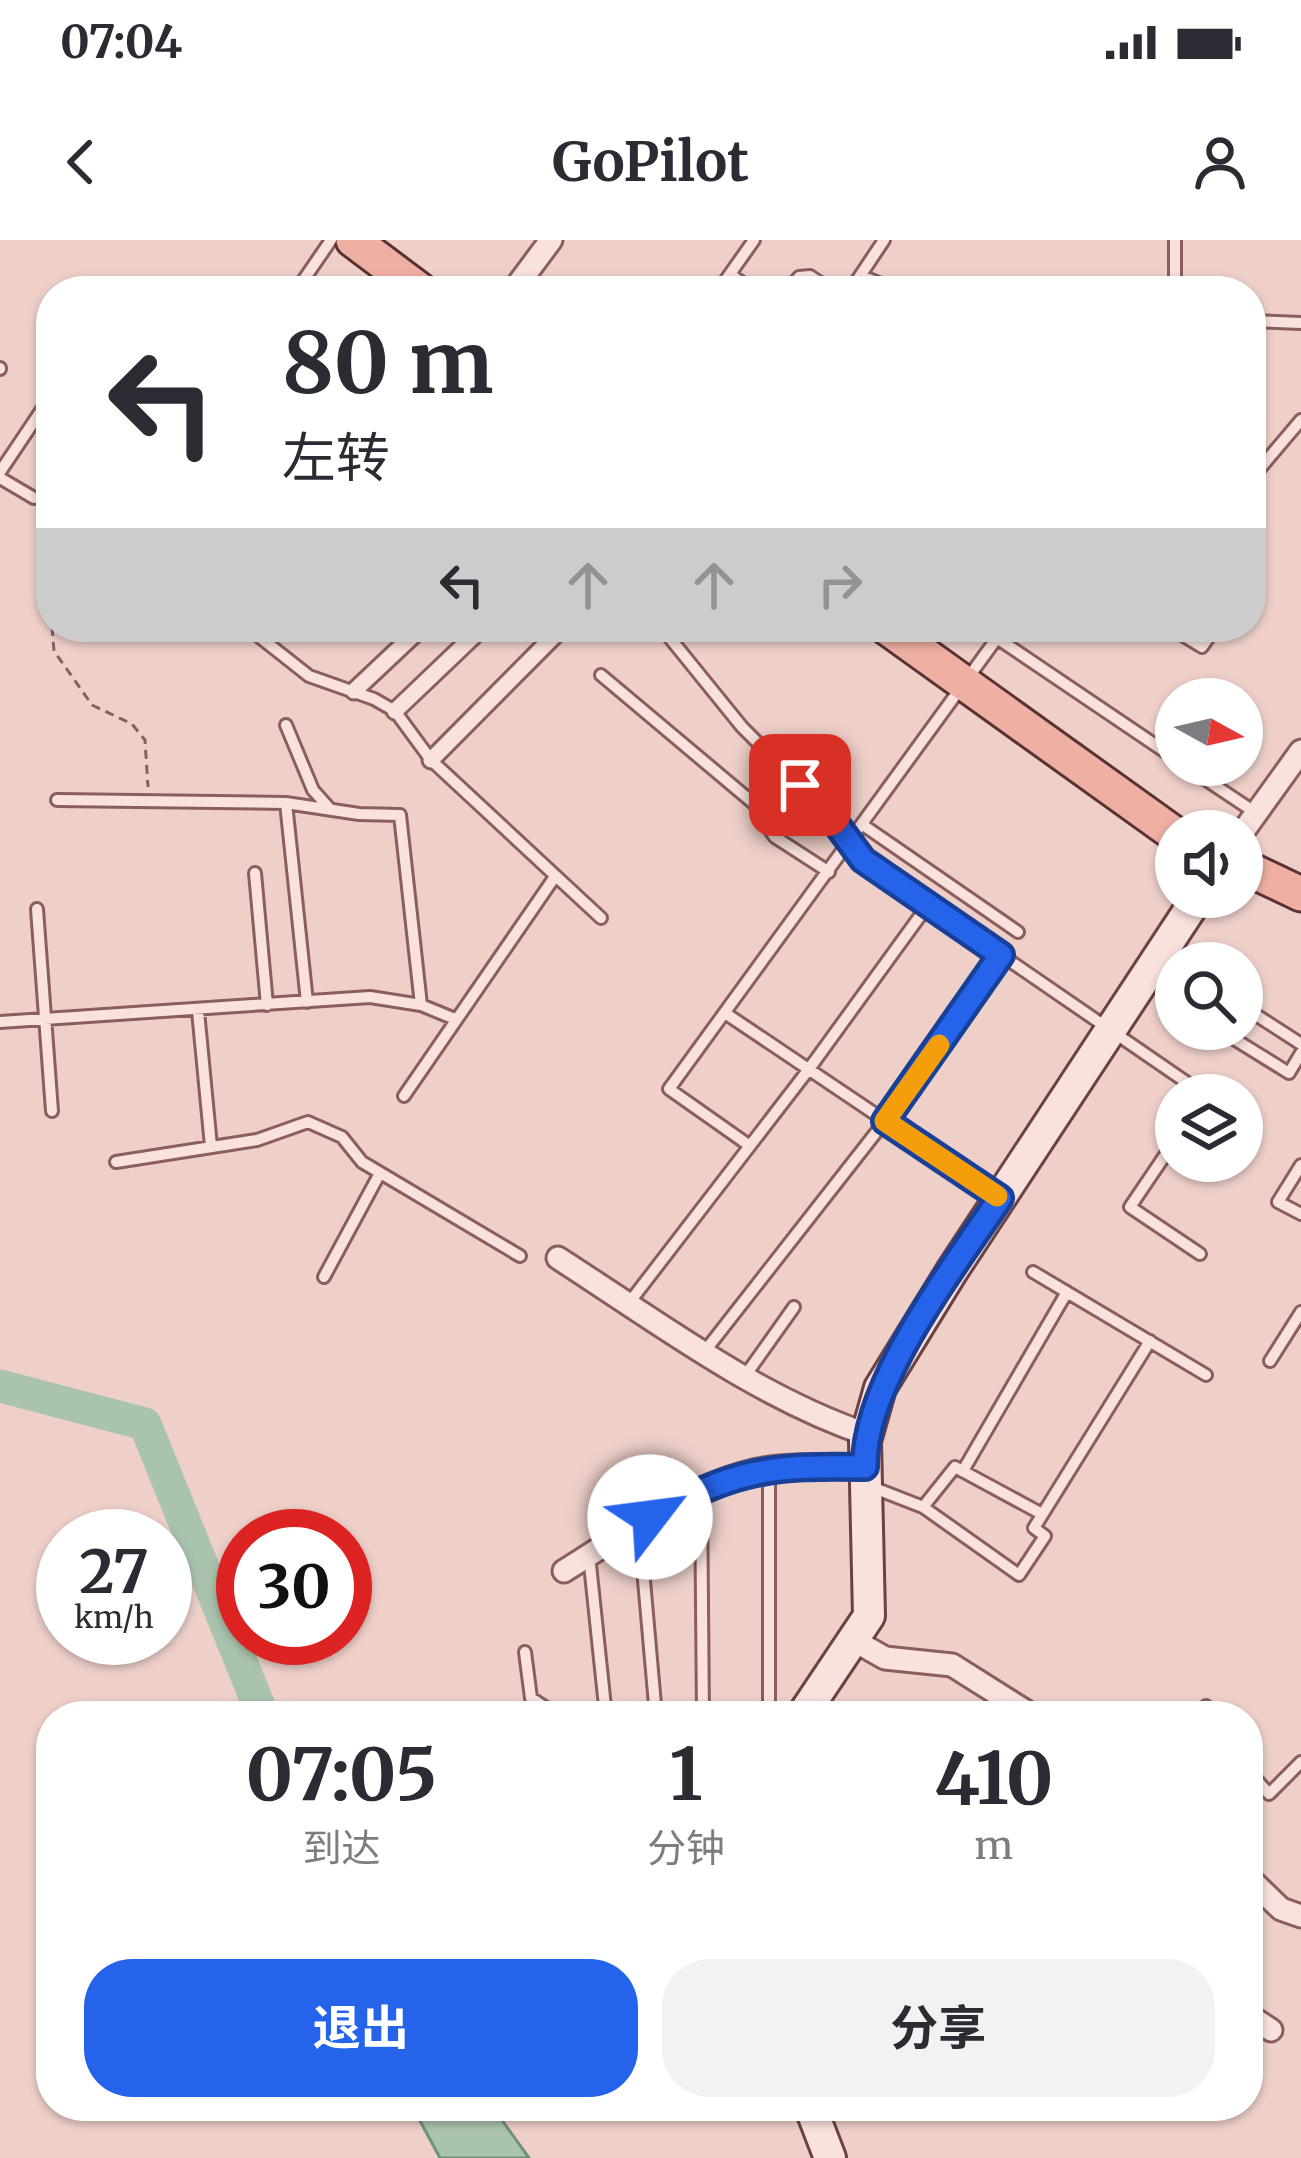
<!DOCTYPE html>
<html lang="zh">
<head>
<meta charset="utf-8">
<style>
  body { margin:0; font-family:Merriweather,"Noto Sans SC",serif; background:#f2f2f3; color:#2b2b33; height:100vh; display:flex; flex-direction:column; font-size:45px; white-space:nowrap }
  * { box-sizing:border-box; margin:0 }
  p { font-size:39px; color:#7c7c81 }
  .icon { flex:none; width:66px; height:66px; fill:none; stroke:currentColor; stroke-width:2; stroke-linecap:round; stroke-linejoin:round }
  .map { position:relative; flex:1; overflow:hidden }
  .details { position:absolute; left:36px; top:1461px; width:1227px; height:420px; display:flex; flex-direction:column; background:#fff; border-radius:48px; box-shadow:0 3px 9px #0004 }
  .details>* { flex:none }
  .banner { position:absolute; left:36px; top:36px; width:1230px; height:366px; border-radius:48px; box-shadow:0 3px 9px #0004; background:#fff; color:#2b2b33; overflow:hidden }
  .needle { width:78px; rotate:98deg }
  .fabs { position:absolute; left:1155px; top:438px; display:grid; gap:24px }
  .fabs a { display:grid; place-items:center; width:108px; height:108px; border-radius:50%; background:#fff; box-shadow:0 3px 9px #0004; font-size:60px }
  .speed { position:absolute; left:36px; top:1269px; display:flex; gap:24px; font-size:60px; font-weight:700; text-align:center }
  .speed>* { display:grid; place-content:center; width:156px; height:156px; border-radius:50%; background:#fff; box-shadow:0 3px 9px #0004; line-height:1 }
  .speed small { font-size:30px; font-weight:400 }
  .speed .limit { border:18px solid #d22; background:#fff; color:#111 }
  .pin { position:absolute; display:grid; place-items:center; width:102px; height:102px; color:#fff; margin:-51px; border-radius:24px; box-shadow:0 6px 18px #0006 }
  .me { position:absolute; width:132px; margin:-66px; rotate:60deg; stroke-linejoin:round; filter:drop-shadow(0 0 9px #0008) }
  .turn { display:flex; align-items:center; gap:42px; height:252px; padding:0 48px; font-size:54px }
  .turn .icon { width:156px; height:156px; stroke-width:2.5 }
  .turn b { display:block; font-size:84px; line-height:102px }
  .lanes { display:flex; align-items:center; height:114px; padding:0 48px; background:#0003; justify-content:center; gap:60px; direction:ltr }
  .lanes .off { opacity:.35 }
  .eta { display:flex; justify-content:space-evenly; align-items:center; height:204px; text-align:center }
  .eta b { font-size:72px; font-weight:700; line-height:84px }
  .cta { display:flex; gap:24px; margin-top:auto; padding:24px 48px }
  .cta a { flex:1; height:138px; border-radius:48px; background:#2563eb; color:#fff; font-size:48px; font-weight:700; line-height:138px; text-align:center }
  .cta a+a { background:#f2f2f3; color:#2b2b33 }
  .status { display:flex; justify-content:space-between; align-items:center; height:84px; padding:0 60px; background:#fff; direction:ltr }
  .status svg { height:33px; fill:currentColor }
  header { display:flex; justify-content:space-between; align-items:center; height:156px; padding:0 48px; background:#fff; font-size:54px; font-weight:700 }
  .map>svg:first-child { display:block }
</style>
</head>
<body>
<div class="status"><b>07:04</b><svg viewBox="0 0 49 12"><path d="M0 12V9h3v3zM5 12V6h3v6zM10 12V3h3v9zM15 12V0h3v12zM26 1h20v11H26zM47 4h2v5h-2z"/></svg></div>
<header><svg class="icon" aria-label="back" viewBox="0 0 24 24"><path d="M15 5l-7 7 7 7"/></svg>GoPilot<svg class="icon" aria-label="person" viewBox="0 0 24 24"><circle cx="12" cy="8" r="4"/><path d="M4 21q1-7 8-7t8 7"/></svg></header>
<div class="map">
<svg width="1301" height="1918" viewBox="0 0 1301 1918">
  <rect width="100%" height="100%" fill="#eed0c9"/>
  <path fill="#aac3ae" stroke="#709177" stroke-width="3" d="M412,1866H492L529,1918H440Z"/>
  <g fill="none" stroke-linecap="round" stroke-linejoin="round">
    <path stroke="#aac3ae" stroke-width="33" d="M0,1146L145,1184L263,1476"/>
    <g stroke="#8b5e5e" stroke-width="16">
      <path id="service" d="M730,34L753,51
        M861,36L898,51
        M296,51L331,0
        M718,51L754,0
        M788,51L799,37L810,36L832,51
        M850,51L884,0
        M1175,51V0
        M1251,81L1301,83
        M0,129V128
        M0,232L51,156
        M0,238L34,258
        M1251,239L1301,180
        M247,387L309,436L374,459L395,471L431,520L601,678
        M661,387L742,487L829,574L863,620L1205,855
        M1169,387L1202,407L1216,387
        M997,398L1176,519
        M601,435L770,577L767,586L775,597L829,632
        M286,485L313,550L330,569
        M1184,525L1256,573
        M57,560L286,563L359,574L400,575L421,765
        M286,563L307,762
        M863,585L1018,692
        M255,633L267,765
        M37,669L52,871
        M1242,766L1301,804
        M198,771L211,906
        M725,773L997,956
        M0,782L370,757L421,765L455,779
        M1218,789L1289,833L1301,813
        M404,856L554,638
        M1176,899L1130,967L1200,1014
        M750,906L669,849L1005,387
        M116,922L257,900L308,882L342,897L362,922L520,1016
        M1301,925L1278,962L1301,974
        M1033,1032L1206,1135
        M324,1037L380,933
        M629,1063L809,829L928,665
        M705,1111L885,881L1001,715
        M1270,1121L1301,1072
        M745,1136L794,1067
        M769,1229V1467L776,1476
        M964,1229L1067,1052
        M869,1246L923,1267L1019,1335L1045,1296L1034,1288L1150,1101
        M701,1251L703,1476
        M923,1267L955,1227L1042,1274
        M639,1284L656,1476
        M589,1315L606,1476
        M525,1412L531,1458L558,1476
        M1206,1466L1214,1476
        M1248,1530L1269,1554L1301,1522"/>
    </g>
    <g stroke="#8b5e5e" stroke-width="21">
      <path id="pedestrian" d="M354,451L422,387
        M395,471L483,387
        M431,520L563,387"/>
    </g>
    <g stroke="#8b5e5e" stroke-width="27">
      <path id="minor" d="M513,51L551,0
        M1242,593L1301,511
        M558,1018C656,1081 755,1156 866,1194
        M564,1331C624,1294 683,1248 753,1231C790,1223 828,1226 865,1227
        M855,1401L885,1418L952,1425L1033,1476
        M1248,1637L1281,1669L1301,1676
        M1248,1775L1271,1790"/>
    </g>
    <g stroke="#6d4142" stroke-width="36">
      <path id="secondary" d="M802,1476L869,1376L865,1201L880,1148L952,1031L1198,657
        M810,1866L830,1918"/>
    </g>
    <g stroke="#593234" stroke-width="39">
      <path id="primary" d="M353,0L421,51
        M886,387L1176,595
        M1242,626L1301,654"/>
    </g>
    <path stroke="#8b5e5e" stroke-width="3" stroke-dasharray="9 6" stroke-linecap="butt" d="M51,330V365
      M52,387L54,411L92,465L132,484L145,500L148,547"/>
    <use href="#service" stroke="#f9e2dd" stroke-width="10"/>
    <use href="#pedestrian" stroke="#f9e2dd" stroke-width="15"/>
    <use href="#minor" stroke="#f9e2dd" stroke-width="21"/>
    <use href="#secondary" stroke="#f9e2dd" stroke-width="30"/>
    <use href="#primary" stroke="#efafa3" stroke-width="33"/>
  </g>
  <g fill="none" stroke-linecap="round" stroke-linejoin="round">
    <g stroke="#184099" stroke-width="30">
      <path id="route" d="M650,1277C734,1230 770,1225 865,1227C863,1143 953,1029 1000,958L885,881L1001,715L863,620L829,574L800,545"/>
    </g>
    <use href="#route" stroke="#2563eb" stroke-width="21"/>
    <path stroke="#f59e0b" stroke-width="21" d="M939,805L885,881L997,956"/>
  </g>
</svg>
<div class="fabs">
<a><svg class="needle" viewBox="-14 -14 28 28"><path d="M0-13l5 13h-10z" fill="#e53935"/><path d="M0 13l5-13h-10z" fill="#7c7c81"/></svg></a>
<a><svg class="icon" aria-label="sound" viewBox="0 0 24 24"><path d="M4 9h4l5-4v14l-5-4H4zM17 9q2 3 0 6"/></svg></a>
<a><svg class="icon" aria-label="search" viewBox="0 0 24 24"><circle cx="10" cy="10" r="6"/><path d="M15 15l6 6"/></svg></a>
<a><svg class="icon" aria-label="layers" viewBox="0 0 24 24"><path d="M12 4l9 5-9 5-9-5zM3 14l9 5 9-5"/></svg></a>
</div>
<div class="speed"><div>27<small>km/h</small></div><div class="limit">30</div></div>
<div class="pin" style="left:800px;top:545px;background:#d93025"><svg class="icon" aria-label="arrive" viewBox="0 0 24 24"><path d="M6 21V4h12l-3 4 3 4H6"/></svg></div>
<svg class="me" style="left:650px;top:1277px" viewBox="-20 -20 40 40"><circle r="19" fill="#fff"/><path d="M0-13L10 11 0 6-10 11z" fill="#2563eb"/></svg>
<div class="banner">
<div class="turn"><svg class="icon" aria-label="left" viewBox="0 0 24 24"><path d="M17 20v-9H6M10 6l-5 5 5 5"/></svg><div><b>80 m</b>左转</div></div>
<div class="lanes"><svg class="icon" aria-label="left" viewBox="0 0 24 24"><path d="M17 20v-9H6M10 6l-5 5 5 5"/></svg><svg class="icon off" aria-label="ahead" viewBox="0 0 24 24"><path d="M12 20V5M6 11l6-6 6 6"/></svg><svg class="icon off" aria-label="ahead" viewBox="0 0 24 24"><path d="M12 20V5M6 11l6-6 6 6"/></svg><svg class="icon off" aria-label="right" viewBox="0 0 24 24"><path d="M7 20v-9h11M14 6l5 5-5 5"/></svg></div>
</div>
<section class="details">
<div class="eta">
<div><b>07:05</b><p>到达</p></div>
<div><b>1</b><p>分钟</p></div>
<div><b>410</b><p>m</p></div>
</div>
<div class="cta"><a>退出</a><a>分享</a></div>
</section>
</div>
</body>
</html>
